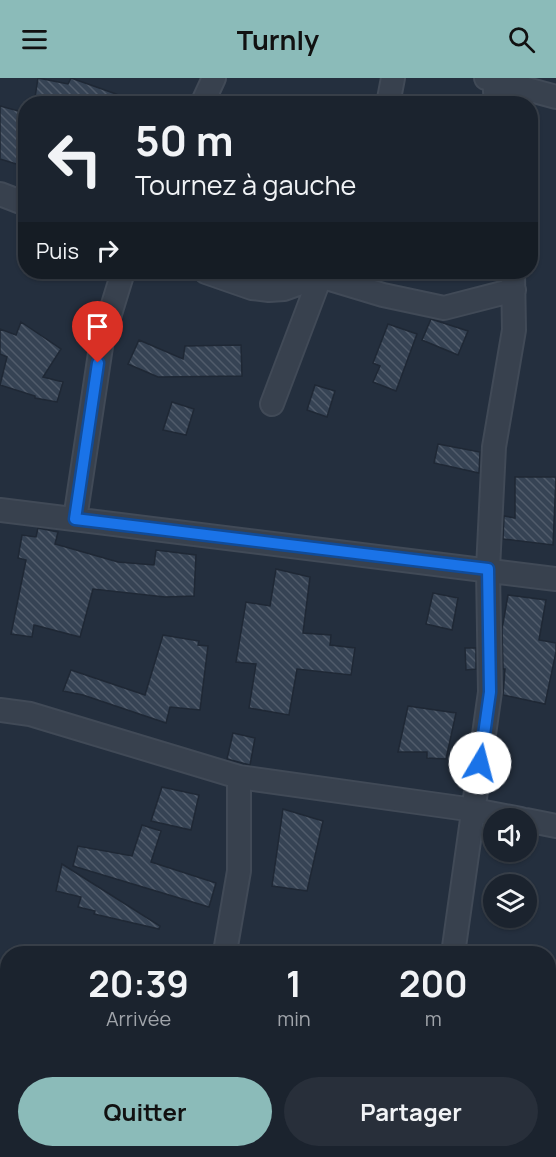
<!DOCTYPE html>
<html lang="fr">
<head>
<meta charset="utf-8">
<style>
  body { margin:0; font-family:Manrope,sans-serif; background:#282f3a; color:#f1f3f6; height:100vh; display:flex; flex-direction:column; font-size:22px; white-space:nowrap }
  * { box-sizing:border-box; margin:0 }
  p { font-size:20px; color:#a0a4aa }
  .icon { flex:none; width:33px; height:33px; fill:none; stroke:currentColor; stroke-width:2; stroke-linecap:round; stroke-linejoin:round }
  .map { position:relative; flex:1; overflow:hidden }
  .sheet { position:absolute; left:0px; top:868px; width:556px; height:212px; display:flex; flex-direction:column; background:#1b232e; border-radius:24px 24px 0 0; box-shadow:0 2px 4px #0004,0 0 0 2px #39404a }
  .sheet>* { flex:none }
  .top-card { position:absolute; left:18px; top:18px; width:520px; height:183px; border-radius:24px; box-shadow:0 2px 4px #0004,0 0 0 2px #39404a; background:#1b232e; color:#f1f3f6; overflow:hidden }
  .tools { position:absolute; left:483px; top:730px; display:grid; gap:12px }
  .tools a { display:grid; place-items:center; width:54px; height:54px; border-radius:50%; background:#1b232e; box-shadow:0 2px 4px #0004,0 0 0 2px #39404a; font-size:30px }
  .pin { position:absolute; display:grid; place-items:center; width:51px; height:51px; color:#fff; margin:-62px -26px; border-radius:50% 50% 50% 0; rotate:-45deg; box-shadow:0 0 6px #0007 }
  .pin .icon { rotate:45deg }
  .me { position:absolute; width:66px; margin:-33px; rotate:8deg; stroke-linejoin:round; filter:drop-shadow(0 0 4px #0008) }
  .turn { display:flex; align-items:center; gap:21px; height:126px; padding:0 18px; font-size:27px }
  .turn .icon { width:78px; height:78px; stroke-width:2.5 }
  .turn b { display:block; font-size:42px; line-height:51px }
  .then { display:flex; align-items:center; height:57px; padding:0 18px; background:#0003; gap:12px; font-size:22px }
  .eta { display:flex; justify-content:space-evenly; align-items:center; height:102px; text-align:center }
  .eta b { font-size:36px; font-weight:700; line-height:42px }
  .button { display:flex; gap:12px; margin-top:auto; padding:12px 18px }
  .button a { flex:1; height:69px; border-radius:36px; background:#8bbbb9; color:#111; font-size:24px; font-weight:700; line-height:69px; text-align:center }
  .button a+a { background:#282f3a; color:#f1f3f6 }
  header { display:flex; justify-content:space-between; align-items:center; height:78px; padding:0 18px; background:#8bbbb9; color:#111; font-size:27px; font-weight:700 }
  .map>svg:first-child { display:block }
</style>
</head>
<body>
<header><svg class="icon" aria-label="menu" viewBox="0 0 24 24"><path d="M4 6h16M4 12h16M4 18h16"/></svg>Turnly<svg class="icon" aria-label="search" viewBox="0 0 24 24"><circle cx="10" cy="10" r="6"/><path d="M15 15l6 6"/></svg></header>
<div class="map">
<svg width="556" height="1079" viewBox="0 0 556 1079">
  <defs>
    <pattern id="building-back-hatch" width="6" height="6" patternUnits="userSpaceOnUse" patternTransform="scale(1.5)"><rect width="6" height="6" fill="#364354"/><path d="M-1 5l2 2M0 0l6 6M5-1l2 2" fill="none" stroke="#515c6b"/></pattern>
  </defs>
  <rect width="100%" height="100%" fill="#242f3e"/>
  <path fill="url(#building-back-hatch)" stroke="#1f2835" stroke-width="1.5" d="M38,0L68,6L71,0L116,16L133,26H34Z
    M0,28L26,35V89L0,81Z
    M431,241L468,253L458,277L422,262Z
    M21,244L61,271L43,299L63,304L57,324L35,320V318L0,307L7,279L0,276V251L16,257Z
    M388,246L417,256L396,313L373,304L380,288L373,285Z
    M139,262L183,281L185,268L241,267L242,298L158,299L128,286Z
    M315,307L335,313L327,339L307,332Z
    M172,324L194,331L186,357L163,352Z
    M438,366L480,374L479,395L434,385Z
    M515,399H556L553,467L503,461L504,438L515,440Z
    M38,450L58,454L55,466L118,484L154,487L156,472L196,477L194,518L165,519L93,511L80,559L34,547L32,559L11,556L26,482L18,480L22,457L36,459Z
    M276,491L310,499L303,555L331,557L330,567L355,570L351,597L297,591L289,637L249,630L256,586L236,584L246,524L270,528Z
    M433,515L458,520L452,552L426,546Z
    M508,517L546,522L539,562L556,565V574L545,626L503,617L505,591H503L502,551Z
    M163,557L199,563L198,567L208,568L200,632L170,629L166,645L83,617L63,613L71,592L145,617Z
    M465,570H476V591L466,592Z
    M408,628L456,635L446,681L427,680V674H398Z
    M233,655L255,660L250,687L227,681Z
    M162,709L199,717L191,752L151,743Z
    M283,731L323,743L307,813L272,808Z
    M142,747L161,753L151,784L216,805L209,829L73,788L78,768L132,778Z
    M62,786L160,848L159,851L94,836L95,833L78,829L81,819L56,813Z"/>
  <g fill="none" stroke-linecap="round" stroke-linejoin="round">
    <g stroke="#414a57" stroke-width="26">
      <path id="street" d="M486,0L556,19
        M494,0L496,26
        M202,26L214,0
        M388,26L393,0
        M0,116L26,126
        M206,194L252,210L269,212L284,211L320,198L383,217L444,230L514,212
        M272,326L322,194
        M0,432L556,501
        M75,441L102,262L123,194
        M0,632L30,636L239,699L474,732L521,741
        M526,742L556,748
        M225,874L239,793V699
        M453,876L490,614L488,491L494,369L514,252L513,194
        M549,948L556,949
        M0,994L8,996
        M368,1072L395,1079
        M451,1072V1079
        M83,1079L87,1072"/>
    </g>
    <use href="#street" stroke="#38414e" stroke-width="22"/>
  </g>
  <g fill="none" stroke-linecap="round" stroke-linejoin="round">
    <g stroke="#114b97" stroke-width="15">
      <path id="route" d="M98,285L75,441L488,491L490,614L480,685"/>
    </g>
    <use href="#route" stroke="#1a73e8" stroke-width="10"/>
  </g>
</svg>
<div class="tools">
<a><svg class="icon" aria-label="sound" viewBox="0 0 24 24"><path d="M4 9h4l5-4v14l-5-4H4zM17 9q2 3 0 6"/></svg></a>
<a><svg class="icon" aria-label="layers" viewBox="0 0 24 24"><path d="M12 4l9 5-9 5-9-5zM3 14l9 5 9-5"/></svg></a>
</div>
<div class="pin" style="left:98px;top:285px;background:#d93025"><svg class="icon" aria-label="arrive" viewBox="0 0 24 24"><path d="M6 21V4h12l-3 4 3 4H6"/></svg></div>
<svg class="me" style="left:480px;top:685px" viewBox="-20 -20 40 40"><circle r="19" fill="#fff"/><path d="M0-13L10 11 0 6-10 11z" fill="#1a73e8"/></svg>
<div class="top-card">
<div class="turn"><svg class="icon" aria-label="left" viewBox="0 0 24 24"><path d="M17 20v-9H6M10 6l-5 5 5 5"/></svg><div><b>50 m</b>Tournez à gauche</div></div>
<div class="then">Puis<svg class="icon" aria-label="right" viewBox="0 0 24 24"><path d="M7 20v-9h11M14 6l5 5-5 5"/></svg></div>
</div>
<section class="sheet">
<div class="eta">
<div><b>20:39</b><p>Arrivée</p></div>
<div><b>1</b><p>min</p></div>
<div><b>200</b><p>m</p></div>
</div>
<div class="button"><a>Quitter</a><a>Partager</a></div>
</section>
</div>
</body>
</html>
